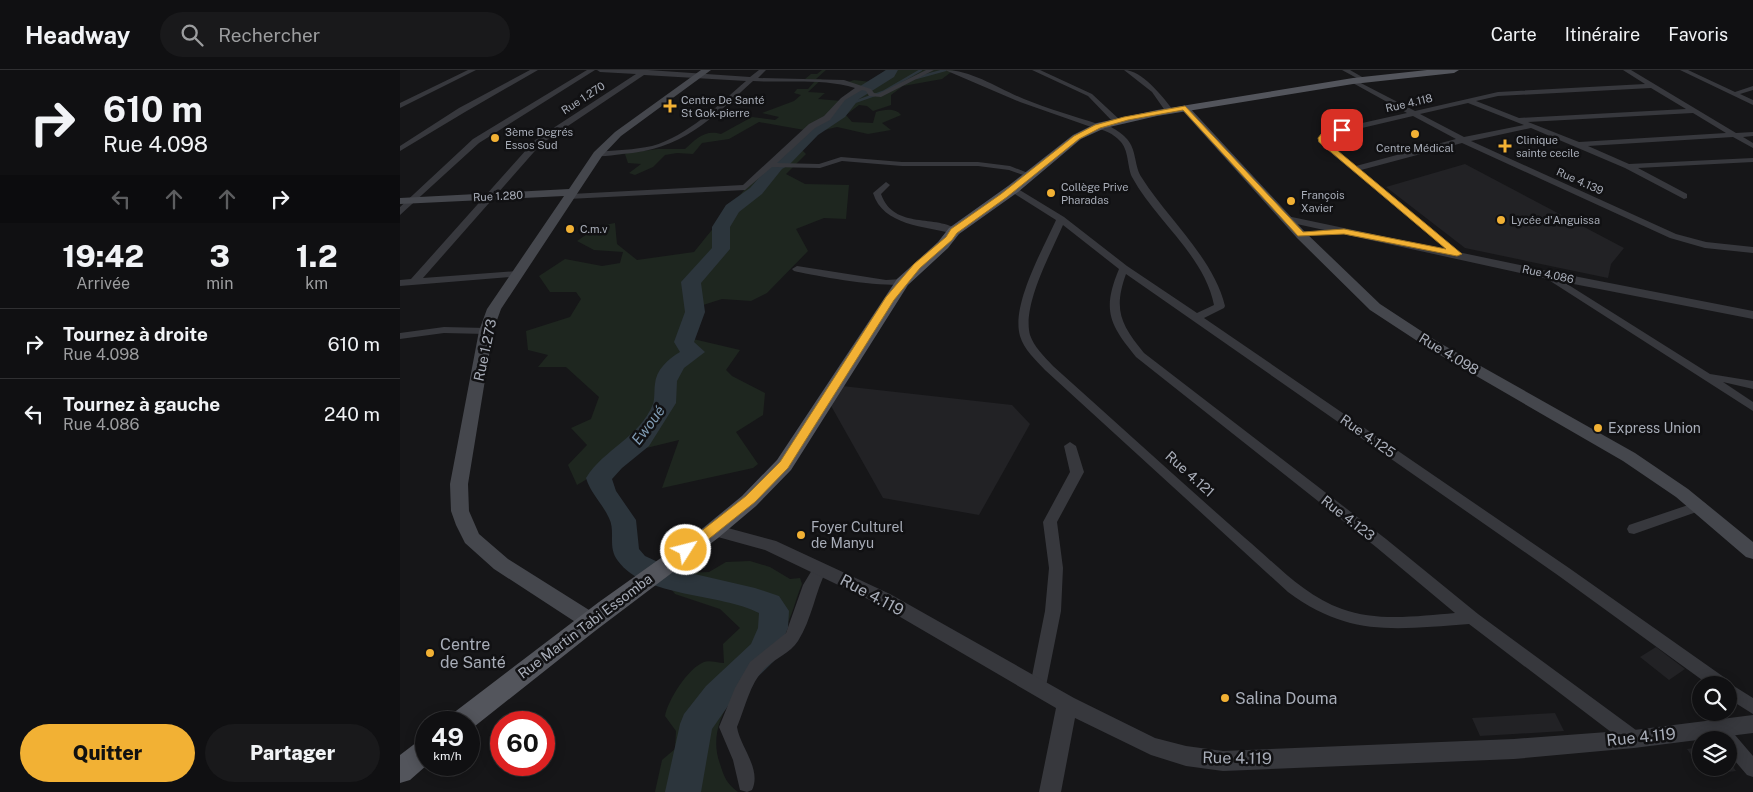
<!DOCTYPE html>
<html lang="fr">
<head>
<meta charset="utf-8">
<style>
  body { margin:0; font-family:"Public Sans",sans-serif; background:#19191b; color:#f1f3f6; height:100vh; display:flex; flex-direction:column; font-size:19px; white-space:nowrap }
  * { box-sizing:border-box; margin:0 }
  p { font-size:16px; color:#9c9d9f }
  .icon { flex:none; width:28px; height:28px; fill:none; stroke:currentColor; stroke-width:2; stroke-linecap:round; stroke-linejoin:round }
  .map { position:relative; flex:1; overflow:hidden }
  .panel { display:flex; flex-direction:column; background:#101012; width:400px }
  .panel>* { flex:none }
  .banner { background:#101012; color:#f1f3f6; overflow:hidden }
  .controls { position:absolute; left:1292px; top:606px; display:grid; gap:10px }
  .controls a { display:grid; place-items:center; width:45px; height:45px; border-radius:50%; background:#101012; box-shadow:0 2px 12px #0003,0 0 0 1px #303032; font-size:25px }
  .speed { position:absolute; left:15px; top:641px; display:flex; gap:10px; font-size:25px; font-weight:700; text-align:center }
  .speed>* { display:grid; place-content:center; width:65px; height:65px; border-radius:50%; background:#101012; box-shadow:0 2px 12px #0003,0 0 0 1px #303032; line-height:1 }
  .speed small { font-size:12px; font-weight:400 }
  .speed .limit { border:8px solid #d22; background:#fff; color:#111 }
  .pin { position:absolute; display:grid; place-items:center; width:42px; height:42px; color:#fff; margin:-21px; border-radius:10px; box-shadow:0 2px 8px #0006 }
  .me { position:absolute; width:55px; margin:-28px; rotate:54deg; stroke-linejoin:round; filter:drop-shadow(0 0 4px #0008) }
  .turn { display:flex; align-items:center; gap:18px; height:105px; padding:0 20px; font-size:22px }
  .turn .icon { width:65px; height:65px; stroke-width:2.5 }
  .turn b { display:block; font-size:35px; line-height:42px }
  .lanes { display:flex; align-items:center; height:48px; padding:0 20px; background:#0003; justify-content:center; gap:25px; direction:ltr }
  .lanes .off { opacity:.35 }
  .eta { display:flex; justify-content:space-evenly; align-items:center; height:85px; text-align:center }
  .eta b { font-size:30px; font-weight:800; line-height:35px }
  .cta { display:flex; gap:10px; margin-top:auto; padding:10px 20px }
  .cta a { flex:1; height:58px; border-radius:30px; background:#f2b134; color:#111; font-size:20px; font-weight:800; line-height:58px; text-align:center }
  .cta a+a { background:#19191b; color:#f1f3f6 }
  ul { padding:0; list-style:none }
  li { display:flex; align-items:center; gap:15px; height:70px; padding:0 20px; border-top:1px solid #303032 }
  li div { flex:1 }
  li b { display:block; font-size:19px }
  li em { font-style:normal }
  header { display:flex; align-items:center; gap:30px; box-sizing:border-box; height:70px; padding:0 25px; background:#101012; border-bottom:1px solid #303032 }
  header strong { font-size:24px }
  nav { display:flex; gap:28px; margin-inline-start:auto; font-size:18px }
  .search { width:350px; height:45px; background:#19191b; display:flex; align-items:center; gap:12px; box-sizing:border-box; padding:0 18px; border-radius:28px; color:#9c9d9f; font-size:19px }
  main { display:flex; flex:1; min-height:0 }
  .map>svg:first-child { display:block }
</style>
</head>
<body>
<header>
<strong>Headway</strong>
<div class="search"><svg class="icon" aria-label="search" viewBox="0 0 24 24"><circle cx="10" cy="10" r="6"/><path d="M15 15l6 6"/></svg>Rechercher</div>
<nav><a>Carte</a><a>Itinéraire</a><a>Favoris</a></nav>
</header>
<main>
<section class="panel">
<div class="banner">
<div class="turn"><svg class="icon" aria-label="right" viewBox="0 0 24 24"><path d="M7 20v-9h11M14 6l5 5-5 5"/></svg><div><b>610 m</b>Rue 4.098</div></div>
<div class="lanes"><svg class="icon off" aria-label="left" viewBox="0 0 24 24"><path d="M17 20v-9H6M10 6l-5 5 5 5"/></svg><svg class="icon off" aria-label="ahead" viewBox="0 0 24 24"><path d="M12 20V5M6 11l6-6 6 6"/></svg><svg class="icon off" aria-label="ahead" viewBox="0 0 24 24"><path d="M12 20V5M6 11l6-6 6 6"/></svg><svg class="icon" aria-label="right" viewBox="0 0 24 24"><path d="M7 20v-9h11M14 6l5 5-5 5"/></svg></div>
</div>
<div class="eta">
<div><b>19:42</b><p>Arrivée</p></div>
<div><b>3</b><p>min</p></div>
<div><b>1.2</b><p>km</p></div>
</div>
<ul>
<li><svg class="icon" aria-label="right" viewBox="0 0 24 24"><path d="M7 20v-9h11M14 6l5 5-5 5"/></svg><div><b>Tournez à droite</b><p>Rue 4.098</p></div><em>610 m</em></li>
<li><svg class="icon" aria-label="left" viewBox="0 0 24 24"><path d="M17 20v-9H6M10 6l-5 5 5 5"/></svg><div><b>Tournez à gauche</b><p>Rue 4.086</p></div><em>240 m</em></li>
</ul>
<div class="cta"><a>Quitter</a><a>Partager</a></div>
</section>
<div class="map">
<svg width="1353" height="722" viewBox="0 0 1353 722">
  <rect width="100%" height="100%" fill="#161618"/>
  <path fill="#222225" d="M1065,94L1224,178L1211,194L1208,208L1065,178L986,117Z
    M442,316L612,335L630,354L579,445L483,428L430,334Z
    M1256,577L1285,599L1269,610L1240,587Z
    M1155,643L1164,661L1080,666L1072,648Z
    M1301,677V698H1329V691L1336,701L1305,705L1287,679Z"/>
  <path fill="#1e261f" d="M422,0H426L416,9H422L408,22L425,23L418,29L442,31L463,17L448,12L454,10L471,12L487,2L484,0H554L542,9L503,16L491,25V35L473,41L467,36L459,35L446,45L452,52L473,53L476,42C485,39 496,38 501,45L482,53L491,60L468,64L437,57L416,62L401,79L406,84L386,104L405,114L449,115L446,149L424,148L396,159L408,181L367,223L351,231L322,229L300,236L289,268L340,280L326,300L332,306L365,323L363,345L336,362L358,394L353,398L262,418L279,370L234,381L177,415L168,395L187,375L171,358L191,349L199,327L166,297H138L148,285L128,280L126,261L170,247L181,229L176,222H150L139,206L165,189L202,196L220,193L223,182L194,180L177,171L199,156L215,153L217,174L237,190L294,182L345,119L410,61L359,52L329,69L302,73L293,84L277,83L265,85L253,97L235,105L229,103L241,94L228,93L225,84L212,85L258,79H285C296,69 305,59 321,64L352,47L375,50L379,47L362,43L394,31L401,25L394,23L397,19H408L415,11L405,9L411,4H417Z
    M350,491L370,497L390,509L400,508L402,514C396,528 392,547 384,560C359,598 301,643 320,694C324,707 327,714 338,722H255L262,690L275,679L276,661L265,646C268,630 288,598 304,592C309,590 318,593 324,593L323,574L340,558L320,539L275,524L266,512L280,503L309,502L326,492Z"/>
  <g fill="none" stroke-linecap="round" stroke-linejoin="round">
    <path stroke="#2c353c" stroke-width="2.5" d="M516,8L545,0
      M449,34L483,22L521,0"/>
    <path fill="#2c353c" fill-rule="evenodd" d="M486,0H498L494,7L459,29L445,47L418,65L389,95L382,99L362,124L339,142L330,157V179L301,213L305,242L294,272L305,282L284,298L277,311L276,333L249,376L222,398L212,409L216,421L236,450L239,479L245,486L273,499L355,518L379,526L389,541L388,558L374,591L328,636L312,659L301,722H265L280,654L284,644L306,616L351,574L358,558L359,543C321,523 245,528 218,491C207,477 216,462 209,448C202,433 191,424 186,408C204,379 240,367 253,334C255,328 254,320 255,314C256,300 268,289 280,282L274,272L285,242L281,212L312,178V157L326,135L350,118L372,93L379,89L408,59L435,41L449,23Z"/>
    <path fill="#37383d" fill-rule="evenodd" d="M68,0H76L0,38V33Z
      M130,0H138L65,42L0,81V76L59,38Z
      M187,0H195L79,73L0,145V137L73,69Z
      M197,0H248L350,7L359,0H366L358,8L444,10L471,19L474,23L478,24L526,0H534L481,27L469,26L466,21L462,20L445,30L430,50L415,58L377,93L419,94L441,87L502,92H578L610,96L633,105L629,107L609,100L578,96H502L442,91L420,98L372,97L345,120L168,129L167,127L171,124L343,115L409,54L424,46L441,28L455,18C423,8 387,13 353,11C311,49 282,80 222,84C213,85 204,87 195,86V82H198C216,80 234,80 252,76C288,66 318,35 346,11L244,5L141,74L23,208L118,201L123,204L122,206L0,216V210L11,209L135,70L236,4L200,2Z
      M545,0C572,0 599,19 624,29C648,39 674,46 698,54C706,52 722,63 727,69C737,80 734,97 742,108C768,149 814,189 825,236L824,238L804,248L1169,498L1328,610L1329,613L1353,628V644L1329,629V615H1309L1159,506L726,204C713,240 721,255 744,283L986,469L1078,544L1240,663L1243,669L1240,675L1234,677L1228,675L1069,554C997,559 950,568 888,522L645,300C636,290 624,280 620,266C611,235 643,179 656,150L610,121V117L613,116L664,147L727,196L797,243L814,235C804,185 756,151 732,107C727,96 729,80 720,71C714,64 703,59 694,58L620,32ZM663,155L719,199C702,240 709,254 736,287L976,477L1055,543C1019,546 977,552 942,539C904,526 875,493 845,468C780,411 717,353 653,296C644,286 634,277 630,265C622,235 651,183 663,155Z
      M632,0H640L692,24L721,51L714,53L688,26Z
      M724,0C742,0 762,26 773,40L772,42H766L752,22Z
      M942,0H950L969,11L964,12Z
      M1223,0H1231L1336,63L1353,62V66L1343,67L1353,73V78L1333,67L1188,76L1229,94L1353,88V92L1238,98L1287,124V128L1284,129L1225,98L1131,58L1071,71L1276,164L1306,172L1353,177V183L1305,178L1270,168L1062,73L961,100L1062,184L1057,187L1054,186L918,72V68L922,62L1007,43L951,12L950,11L953,9L1015,41L1098,22L1245,14ZM1251,18L1286,39L1119,48L1076,31L1098,26ZM1068,33L1124,55L1064,67L1020,44ZM1293,43L1326,63L1179,72L1128,52ZM1013,46L1056,69L956,96L926,71L928,66Z
      M1280,0H1288L1335,22L1353,16V20L1340,24L1353,30V35Z
      M486,112L490,115L481,124C494,161 537,143 559,161L554,164C525,156 483,156 473,123Z
      M397,196L486,210L502,209L507,212C496,221 411,205 394,201L392,199Z
      M1148,202L1310,304L1353,311V319L1323,312L1353,332V341L1144,207L1143,205Z
      M44,257L86,258L91,261L86,264L44,263L0,269V263Z
      M670,372L676,376L684,402L657,452L663,498L661,541L646,616L644,621L638,623L632,621L630,616L645,541L649,498L643,452L670,402L664,376Z
      M1300,431L1305,433L1307,436L1305,439L1234,464L1229,463L1227,459L1229,455Z
      M420,494L425,495L427,499C415,522 412,549 398,571C390,583 376,588 365,598C350,613 345,638 337,657C340,677 362,699 352,720L347,722L340,720L333,690L319,657L335,618L350,592L386,563L403,515L415,495Z
      M1329,663L1335,665L1353,686V707L1347,705L1329,684V670H1321L1323,665Z"/>
    <path fill="#37383d" fill-rule="evenodd" d="M887,146L1148,201L1353,241V249L1148,209L883,151V147Z
      M313,454L376,471L490,524L674,628L755,668L786,676L823,681L1114,669L1234,660L1353,645V663L1234,678L1114,689L823,701L786,696L751,685L675,648L661,722H639L656,638L478,534L365,480L307,464L305,460L307,456Z"/>
    <path fill="#45474d" fill-rule="evenodd" d="M301,0H311L221,66L202,86L101,239L93,261L68,414L69,441L79,464L108,489L197,545L200,551L197,557L190,559L183,557L94,499L65,473L56,455L51,441L50,414L79,261L87,239L164,126L0,134V128L169,119L194,82L215,62Z
      M782,36H788L905,162L980,234L1038,272L1235,383L1288,419L1353,472V489L1346,487L1276,427L1223,391L1028,278L970,240L897,168L782,40Z"/>
    <path fill="#53555c" fill-rule="evenodd" d="M1027,0H1059L1054,3L953,14L757,46L705,58L681,69L618,122L559,164L548,178L508,215L391,400L356,436L318,468L195,561L70,660L69,652H48L52,644L199,532L303,458L342,426L377,390L497,209L538,172L549,158L608,116L673,65L697,53L757,40L953,8Z
      M26,668L27,695L10,710L0,713V685L17,672Z"/>
  </g>
  <path fill="#f2b134" stroke="#9d7322" d="M785,36L903,162L944,159L1046,179L919,72L918,68L922,63L942,58L945,62L927,66L926,71L1062,184L1057,186L944,164L898,166L783,40L728,50L700,58L679,69L607,127L557,163L552,170L520,198L494,230L388,398L355,432L290,484H281L279,480L281,477L346,426L380,392L486,227L514,194L546,167L551,159L601,124L674,66L695,55L724,47Z"/>
  <g fill="#f2b134" stroke="#111113" stroke-width="2">
    <path d="M267.5 28.5h5v5h5v5h-5v5h-5v-5h-5v-5h5z"/>
    <circle cx="1015" cy="64" r="5"/>
    <circle cx="95" cy="68" r="5"/>
    <path d="M1102.5 68.5h5v5h5v5h-5v5h-5v-5h-5v-5h5z"/>
    <circle cx="651" cy="123" r="5"/>
    <circle cx="891" cy="131" r="5"/>
    <circle cx="1101" cy="150" r="5"/>
    <circle cx="170" cy="159" r="5"/>
    <circle cx="1198" cy="358" r="5"/>
    <circle cx="401" cy="465" r="5"/>
    <circle cx="30" cy="583" r="5"/>
    <circle cx="825" cy="628" r="5"/>
  </g>
  <g text-anchor="middle" dominant-baseline="central" stroke-width="5" stroke-linejoin="round" paint-order="stroke">
    <g font-size="11" fill="#a8adb8" stroke="#111113">
      <text transform="translate(183 28) rotate(-33)">Rue 1.270</text>
      <text transform="translate(1009 33) rotate(-13)">Rue 4.118</text>
      <text transform="translate(1180 111) rotate(24)">Rue 4.139</text>
      <text transform="translate(98 126) rotate(-3)">Rue 1.280</text>
      <text transform="translate(1148 204) rotate(12)">Rue 4.086</text>
    </g>
    <g font-size="11" fill="#a8adb8" stroke="#111113" text-anchor="start">
      <text x="281" y="30">Centre De Santé<tspan x="281" dy="13">St Gok-pierre</tspan></text>
      <text x="105" y="62">3ème Degrés<tspan x="105" dy="13">Essos Sud</tspan></text>
      <text x="1116" y="70">Clinique<tspan x="1116" dy="13">sainte cecile</tspan></text>
      <text x="1015" y="78" text-anchor="middle">Centre Médical</text>
      <text x="661" y="117">Collège Prive<tspan x="661" dy="13">Pharadas</tspan></text>
      <text x="901" y="125">François<tspan x="901" dy="13">Xavier</tspan></text>
      <text x="1111" y="150">Lycée d'Anguissa</text>
      <text x="180" y="159">C.m.v</text>
    </g>
    <g font-size="14" fill="#a8adb8" stroke="#111113">
      <text transform="translate(85 280) rotate(-78)">Rue 1.273</text>
      <text transform="translate(1049 284) rotate(31)">Rue 4.098</text>
      <text transform="translate(968 366) rotate(35)">Rue 4.125</text>
      <text transform="translate(790 404) rotate(42)">Rue 4.121</text>
      <text transform="translate(948 448) rotate(38)">Rue 4.123</text>
      <text transform="translate(185 556) rotate(-37)">Rue Martin Tabi Essomba</text>
    </g>
    <g font-size="14" fill="#a8adb8" stroke="#111113" text-anchor="start">
      <text x="1208" y="358">Express Union</text>
      <text x="411" y="457">Foyer Culturel<tspan x="411" dy="16">de Manyu</tspan></text>
    </g>
    <g font-size="15" font-style="italic" fill="#7f9bb3" stroke="#111113">
      <text transform="translate(248 355) rotate(-53)">Ewoué</text>
    </g>
    <g font-size="16" fill="#a8adb8" stroke="#111113">
      <text transform="translate(472 525) rotate(28)">Rue 4.119</text>
      <text transform="translate(1241 667) rotate(-6)">Rue 4.119</text>
      <text transform="translate(837 688) rotate(1)">Rue 4.119</text>
    </g>
    <g font-size="16" fill="#a8adb8" stroke="#111113" text-anchor="start">
      <text x="40" y="574">Centre<tspan x="40" dy="18">de Santé</tspan></text>
      <text x="835" y="628">Salina Douma</text>
    </g>
  </g>
</svg>
<div class="controls">
<a><svg class="icon" aria-label="search" viewBox="0 0 24 24"><circle cx="10" cy="10" r="6"/><path d="M15 15l6 6"/></svg></a>
<a><svg class="icon" aria-label="layers" viewBox="0 0 24 24"><path d="M12 4l9 5-9 5-9-5zM3 14l9 5 9-5"/></svg></a>
</div>
<div class="speed"><div>49<small>km/h</small></div><div class="limit">60</div></div>
<div class="pin" style="left:942px;top:60px;background:#d93025"><svg class="icon" aria-label="arrive" viewBox="0 0 24 24"><path d="M6 21V4h12l-3 4 3 4H6"/></svg></div>
<svg class="me" style="left:286px;top:480px" viewBox="-20 -20 40 40"><circle r="17" fill="#f2b134" stroke="#fff" stroke-width="3"/><path d="M0-11L8 9 0 5-8 9z" fill="#fff"/></svg>
</div>
</main>
</body>
</html>
